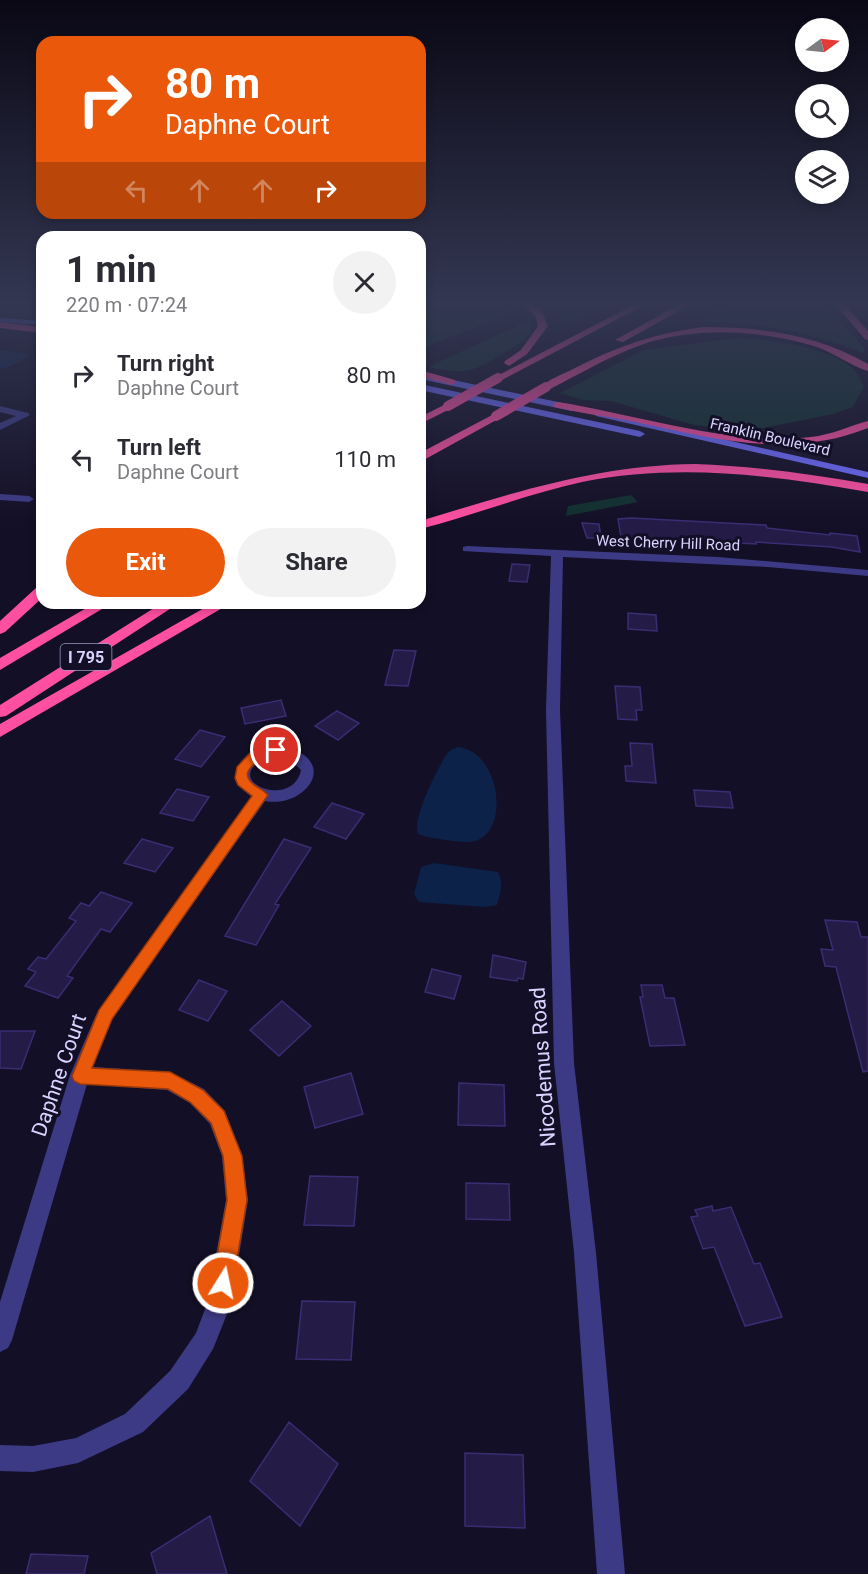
<!DOCTYPE html>
<html lang="en">
<head>
<meta charset="utf-8">
<style>
  body { margin:0; font-family:Roboto,sans-serif; background:#f2f2f3; color:#2b2b33; height:100vh; display:flex; flex-direction:column; font-size:22px; white-space:nowrap }
  * { box-sizing:border-box; margin:0 }
  p { font-size:20px; color:#7c7c81 }
  .icon { flex:none; width:33px; height:33px; fill:none; stroke:currentColor; stroke-width:2; stroke-linecap:round; stroke-linejoin:round }
  .map { position:relative; flex:1; overflow:hidden }
  .sheet { position:absolute; left:36px; top:231px; width:390px; height:378px; display:flex; flex-direction:column; background:#fff; border-radius:18px; box-shadow:0 3px 9px #0003 }
  .sheet>* { flex:none }
  .banner { position:absolute; left:36px; top:36px; width:390px; height:183px; border-radius:18px; box-shadow:0 3px 9px #0003; background:#ea580c; color:#fff; overflow:hidden }
  .needle { width:39px; rotate:75deg }
  .fabs { position:absolute; left:795px; top:18px; display:grid; gap:12px }
  .fabs a { display:grid; place-items:center; width:54px; height:54px; border-radius:50%; background:#fff; box-shadow:0 3px 9px #0003; font-size:30px }
  .pin { position:absolute; display:grid; place-items:center; width:51px; height:51px; color:#fff; margin:-26px; border:3px solid #fff; border-radius:50%; box-shadow:0 2px 6px #0007 }
  .me { position:absolute; width:66px; margin:-33px; rotate:10deg; stroke-linejoin:round; filter:drop-shadow(0 0 4px #0008) }
  .turn { display:flex; align-items:center; gap:21px; height:126px; padding:0 30px; font-size:27px }
  .turn .icon { width:78px; height:78px; stroke-width:2.5 }
  .turn b { display:block; font-size:42px; line-height:51px }
  .lanes { display:flex; align-items:center; height:57px; padding:0 30px; background:#0003; justify-content:center; gap:30px; direction:ltr }
  .lanes .off { opacity:.35 }
  .round { display:grid; place-items:center; flex:none; width:63px; height:63px; border-radius:32px; background:#f2f2f3 }
  .head { display:flex; align-items:center; justify-content:space-between; height:102px; padding:0 30px }
  h1 { font-size:36px; font-weight:700; line-height:45px }
  .button { display:flex; gap:12px; margin-top:auto; padding:12px 30px }
  .button a { flex:1; height:69px; border-radius:36px; background:#ea580c; color:#fff; font-size:24px; font-weight:700; line-height:69px; text-align:center }
  .button a+a { background:#f2f2f3; color:#2b2b33 }
  ul { padding:0; list-style:none }
  li { display:flex; align-items:center; gap:18px; height:84px; padding:0 30px }
  li div { flex:1 }
  li b { display:block; font-size:22px }
  li em { font-style:normal }
  .map>svg:first-child { display:block }
</style>
</head>
<body>
<div class="map">
<svg width="868" height="1574" viewBox="0 0 868 1574">
  <rect width="100%" height="100%" fill="#130f26"/>
  <path fill="#12302f" d="M420,302H512L522,309L420,349Z
    M540,302H555L558,305L571,302H615L586,312L567,323Z
    M732,302H826L828,307L864,348V353C808,332 760,322 700,322L716,309Z
    M530,320L531,332C523,342 513,348 502,354C471,374 464,374 428,367Z
    M736,338C766,338 834,348 854,370C858,374 861,381 864,386L853,407L833,414L758,429H726L694,425L611,401L583,400L560,393L644,350Z
    M631,495L638,502L566,516L568,506Z"/>
  <path fill="#0c2248" d="M3,350L27,354L28,357L9,367L0,369V351Z
    M458,747C499,751 510,827 478,840C469,844 455,841 445,840C436,838 427,838 418,834C412,818 437,770 446,755C449,750 453,749 458,747Z
    M434,863L498,872C504,883 500,894 497,905L485,907L419,902L414,894L421,867Z"/>
  <g fill="none" stroke-linecap="round" stroke-linejoin="round">
    <path stroke="#0c2248" stroke-width="3" d="M0,310L42,312"/>
  </g>
  <path fill="#241b47" stroke="#3b2d73" stroke-width="1.5" d="M631,518L766,525L767,528L830,535V533L857,536L860,552L832,547L756,542V544L621,537L618,519Z
    M582,523L599,524L601,538H587Z
    M512,564L530,565L527,582L509,581Z
    M628,613L656,615L657,631L628,629Z
    M394,650L416,651L408,686L385,685Z
    M615,686L640,687L642,710H636L637,720L618,719Z
    M281,700L286,716L245,724L241,708Z
    M337,711L359,723L338,740L315,726Z
    M200,730L225,737L201,767L175,759Z
    M630,743L652,744L656,783L626,781L625,766H632Z
    M177,789L209,797L193,821L160,813Z
    M694,790L730,792L733,808L696,806Z
    M332,803L364,814L346,839L314,827Z
    M142,839L173,848L155,872L124,863Z
    M284,839L311,848L275,904L279,905L256,945L225,936Z
    M101,892L132,903L110,932L101,929L67,976L73,978L58,998L25,986L36,972L28,969L38,957L46,959L76,921L69,918L81,903L89,906Z
    M825,920L857,922L861,937H868V1071L863,1072L836,967L825,966L821,949L833,950Z
    M493,955L526,962L523,979L518,978L517,981L490,977Z
    M432,969L461,976L454,999L425,992Z
    M199,980L227,991L208,1021L179,1010Z
    M641,985H662L665,998H674L685,1045L650,1046L640,997H643Z
    M282,1001L311,1026L279,1056L250,1030Z
    M0,1031H35L21,1069L0,1068Z
    M351,1073L363,1114L315,1128L304,1087Z
    M459,1083L504,1085L505,1126L458,1125Z
    M310,1176L358,1177L354,1226L304,1225Z
    M466,1183L509,1184L510,1220L466,1219Z
    M712,1206L713,1211L731,1207L754,1264L760,1263L782,1317L745,1326L714,1247L703,1249L691,1217L698,1216L695,1210Z
    M302,1301L355,1302L351,1360L296,1359Z
    M289,1422L338,1464L300,1526L250,1481Z
    M465,1453L523,1455L525,1528L465,1526Z
    M210,1516L227,1574H157L151,1553Z
    M31,1554L88,1556L84,1574H26Z"/>
  <g fill="none" stroke-linecap="round" stroke-linejoin="round">
    <path fill="#3d3a85" fill-rule="evenodd" d="M0,406L28,413L30,415L0,430V423L16,416L0,412Z
      M0,494L29,496L34,499L29,502L0,500Z
      M467,546L718,557L868,570V576L768,567L563,557L560,710L574,1063L596,1253L625,1574H597L574,1253L554,1063L546,710L551,556L463,551V547Z
      M276,745C345,757 306,809 265,801L112,1019L93,1067L170,1072L204,1089L225,1111L242,1156L248,1200L231,1304L213,1349L188,1389L143,1432L78,1463L33,1472L0,1471V1445L33,1446L76,1438L125,1414L170,1371L196,1333L207,1304L226,1200L222,1156L210,1124L190,1103L167,1090L87,1084L12,1340L8,1348L0,1352V1302L70,1075L96,1015L252,797L243,790L235,777C238,754 256,751 276,745ZM276,755L291,760L301,770C292,814 209,776 276,755Z"/>
    <path fill="#6f6bff" fill-rule="evenodd" d="M0,318L42,321V325L0,322Z
      M420,373L572,405L577,408L572,411L420,379Z
      M420,384L640,431L645,434L640,437L420,390Z
      M599,411L868,472V478L596,416L594,414Z"/>
    <path fill="#ff4fa3" fill-rule="evenodd" d="M521,302H530L543,314L548,326L527,354L509,366L504,363L505,361L521,350L538,326L536,317Z
      M639,302H650L502,380L493,378Z
      M684,302H695L623,342L615,340Z
      M833,302H842L868,331V340L865,339Z
      M0,322L42,327V333L0,328Z
      M703,327C761,327 817,334 868,364V371C849,365 833,352 814,346C759,330 696,326 641,345C609,356 580,374 550,389L541,387C549,379 563,374 573,369C615,347 655,333 703,327Z
      M420,370L455,380L456,382L451,385L420,376Z
      M558,402C639,415 729,446 811,437C831,435 849,426 868,421V428C788,460 711,438 631,421C605,416 579,413 554,407V403Z
      M448,403L452,404V408L420,424V417Z
      M496,413L500,414V418L420,462V453Z
      M695,464C753,466 810,474 868,484V492C773,475 678,463 582,482C527,494 475,515 420,529V521C513,493 597,465 695,464Z
      M42,586V598L5,632L0,634V621L37,587Z
      M95,603H112L0,670V658Z
      M162,603H179L6,716L0,717V705Z
      M213,603H231L0,737V724Z"/>
    <path stroke="#ff4fa3" stroke-width="10" d="M448,406L498,378
      M496,416L546,387"/>
  </g>
  <linearGradient id="sky" x2="0" y2="1"><stop stop-color="#0a0815"/><stop offset="0.58" stop-color="#333752"/><stop offset="1" stop-color="#333752" stop-opacity="0"/></linearGradient>
  <rect width="868" height="523" fill="url(#sky)"/>
  <path fill="#ea580c" stroke="#983908" stroke-width="1.5" d="M276,746L283,750L281,753C271,756 235,767 252,783C257,788 263,789 268,795L112,1019L92,1068L170,1072L203,1090L224,1111L242,1156L247,1200L233,1283L230,1290L223,1293L215,1290L212,1283L227,1200L223,1156L211,1123L190,1102L168,1089L80,1084L74,1081L72,1076L99,1010L252,796L238,785L235,778L237,767L250,753Z"/>
  <g text-anchor="middle" dominant-baseline="central" stroke-width="6" stroke-linejoin="round" paint-order="stroke">
    <g font-size="15" fill="#d9d4ff" stroke="#130f26">
      <text transform="translate(770 437) rotate(13)">Franklin Boulevard</text>
      <text transform="translate(668 543) rotate(2)">West Cherry Hill Road</text>
    </g>
    <rect fill="#130f26" stroke="#9e99be" stroke-width="1.5" x="60.5" y="644" width="51" height="26" rx="4.5"/>
    <g font-size="16" font-weight="bold" fill="#d9d4ff">
      <text x="86" y="657">I 795</text>
    </g>
    <g font-size="21" fill="#d9d4ff" stroke="#130f26">
      <text transform="translate(543 1067) rotate(-94)">Nicodemus Road</text>
      <text transform="translate(59 1075) rotate(-71)">Daphne Court</text>
    </g>
  </g>
</svg>
<div class="fabs">
<a><svg class="needle" viewBox="-14 -14 28 28"><path d="M0-13l5 13h-10z" fill="#e53935"/><path d="M0 13l5-13h-10z" fill="#7c7c81"/></svg></a>
<a><svg class="icon" aria-label="search" viewBox="0 0 24 24"><circle cx="10" cy="10" r="6"/><path d="M15 15l6 6"/></svg></a>
<a><svg class="icon" aria-label="layers" viewBox="0 0 24 24"><path d="M12 4l9 5-9 5-9-5zM3 14l9 5 9-5"/></svg></a>
</div>
<div class="pin" style="left:276px;top:750px;background:#d93025"><svg class="icon" aria-label="arrive" viewBox="0 0 24 24"><path d="M6 21V4h12l-3 4 3 4H6"/></svg></div>
<svg class="me" style="left:223px;top:1283px" viewBox="-20 -20 40 40"><circle r="17" fill="#ea580c" stroke="#fff" stroke-width="3"/><path d="M0-11L8 9 0 5-8 9z" fill="#fff"/></svg>
<div class="banner">
<div class="turn"><svg class="icon" aria-label="right" viewBox="0 0 24 24"><path d="M7 20v-9h11M14 6l5 5-5 5"/></svg><div><b>80 m</b>Daphne Court</div></div>
<div class="lanes"><svg class="icon off" aria-label="left" viewBox="0 0 24 24"><path d="M17 20v-9H6M10 6l-5 5 5 5"/></svg><svg class="icon off" aria-label="ahead" viewBox="0 0 24 24"><path d="M12 20V5M6 11l6-6 6 6"/></svg><svg class="icon off" aria-label="ahead" viewBox="0 0 24 24"><path d="M12 20V5M6 11l6-6 6 6"/></svg><svg class="icon" aria-label="right" viewBox="0 0 24 24"><path d="M7 20v-9h11M14 6l5 5-5 5"/></svg></div>
</div>
<section class="sheet">
<div class="head"><div><h1>1 min</h1><p>220 m · 07:24</p></div><a class="round"><svg class="icon" aria-label="close" viewBox="0 0 24 24"><path d="M6 6l12 12M18 6L6 18"/></svg></a></div>
<ul>
<li><svg class="icon" aria-label="right" viewBox="0 0 24 24"><path d="M7 20v-9h11M14 6l5 5-5 5"/></svg><div><b>Turn right</b><p>Daphne Court</p></div><em>80 m</em></li>
<li><svg class="icon" aria-label="left" viewBox="0 0 24 24"><path d="M17 20v-9H6M10 6l-5 5 5 5"/></svg><div><b>Turn left</b><p>Daphne Court</p></div><em>110 m</em></li>
</ul>
<div class="button"><a>Exit</a><a>Share</a></div>
</section>
</div>
</body>
</html>
